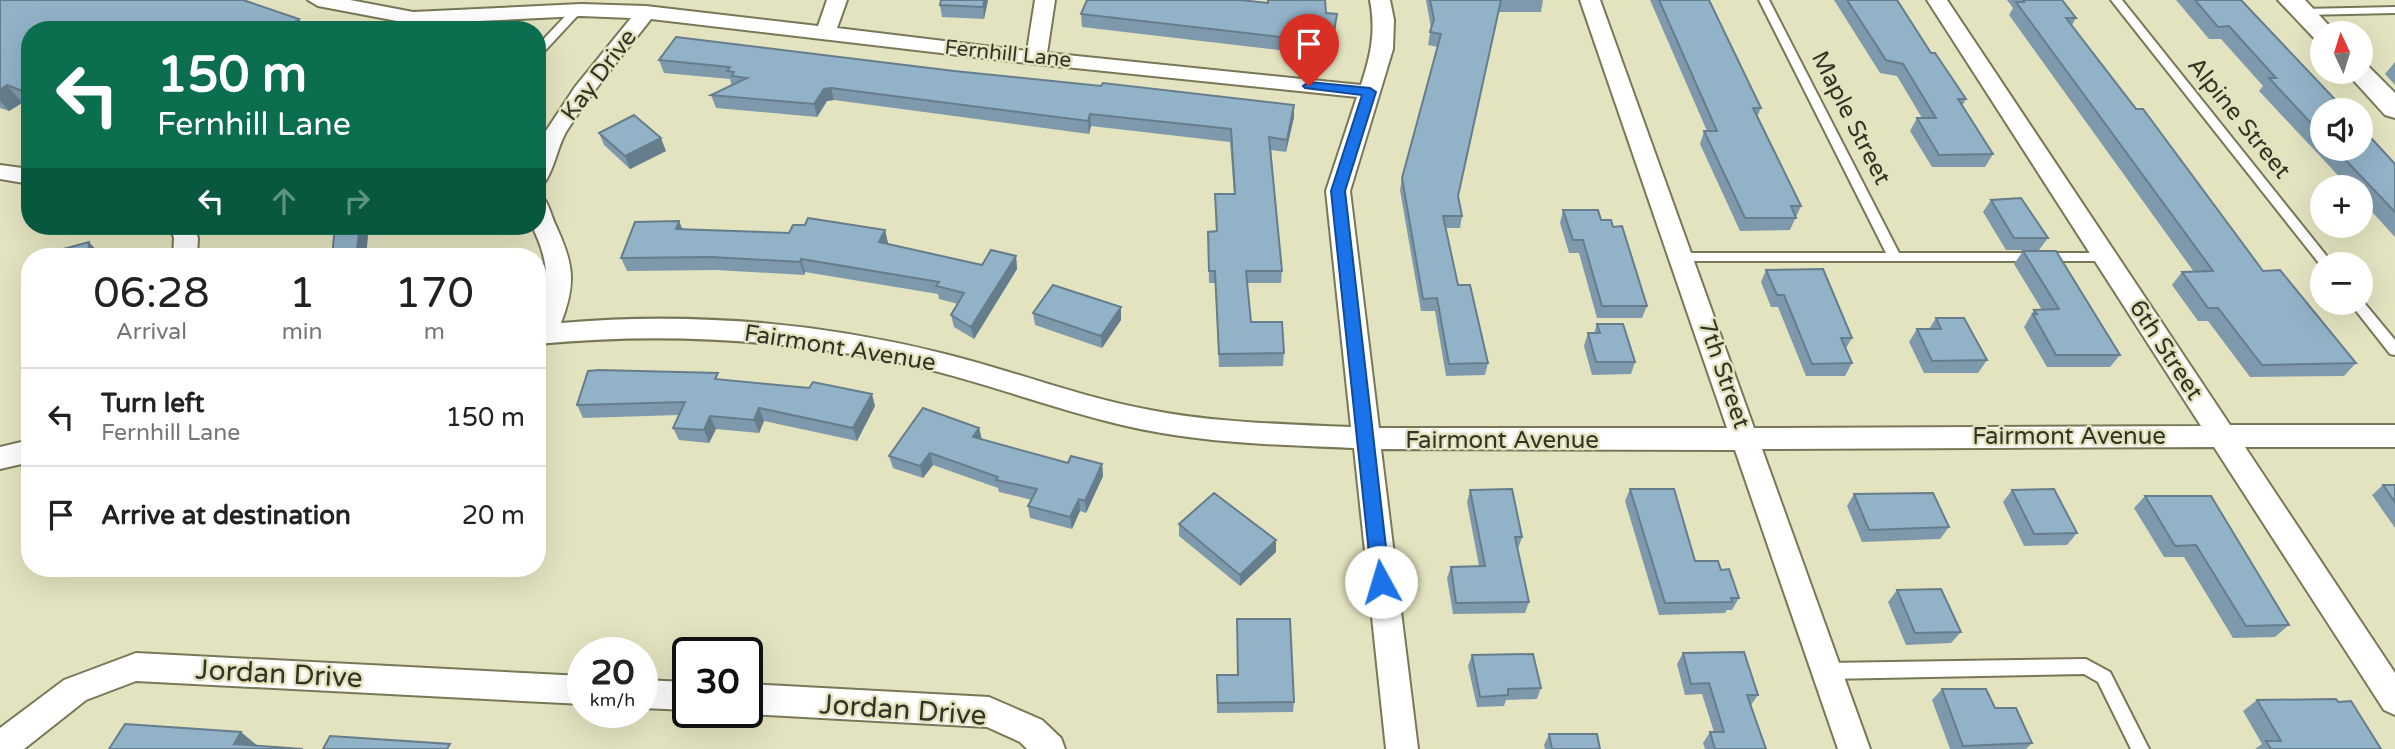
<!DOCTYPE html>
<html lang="en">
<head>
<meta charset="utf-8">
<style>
  body { margin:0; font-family:"Varela Round",sans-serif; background:#f6f6f6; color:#222; height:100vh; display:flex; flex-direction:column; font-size:26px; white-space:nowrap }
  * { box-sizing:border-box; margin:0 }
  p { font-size:23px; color:#767676 }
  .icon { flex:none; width:38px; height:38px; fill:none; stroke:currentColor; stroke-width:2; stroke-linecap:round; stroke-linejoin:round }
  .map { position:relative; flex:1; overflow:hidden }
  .sheet { position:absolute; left:21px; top:248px; width:525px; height:329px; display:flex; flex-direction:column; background:#fff; border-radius:28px; box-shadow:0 7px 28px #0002 }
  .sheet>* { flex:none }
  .banner { position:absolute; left:21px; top:21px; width:525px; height:214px; border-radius:28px; box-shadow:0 7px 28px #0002; background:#0b6e4f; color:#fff; overflow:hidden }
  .needle { width:46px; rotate:356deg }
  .fabs { position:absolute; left:2310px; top:21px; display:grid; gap:14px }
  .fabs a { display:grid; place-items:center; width:63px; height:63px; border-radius:50%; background:#fff; box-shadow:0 7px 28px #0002; font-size:35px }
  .speed { position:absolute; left:567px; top:637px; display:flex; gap:14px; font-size:35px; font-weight:700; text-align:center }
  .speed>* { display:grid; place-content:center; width:91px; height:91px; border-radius:50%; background:#fff; box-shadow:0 7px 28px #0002; line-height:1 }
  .speed small { font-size:18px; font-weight:400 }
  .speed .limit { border:4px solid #111; border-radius:10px; background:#fff; color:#111 }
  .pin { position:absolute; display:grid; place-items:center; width:60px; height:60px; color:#fff; margin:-72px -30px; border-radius:50% 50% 50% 0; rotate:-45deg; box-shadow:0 0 7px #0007 }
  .pin .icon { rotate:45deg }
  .me { position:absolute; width:77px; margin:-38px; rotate:354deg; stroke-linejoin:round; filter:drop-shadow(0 0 5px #0008) }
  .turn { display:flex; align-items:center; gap:24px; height:147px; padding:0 21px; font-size:32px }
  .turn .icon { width:91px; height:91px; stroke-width:2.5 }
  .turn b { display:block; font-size:49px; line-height:60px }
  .lanes { display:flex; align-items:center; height:66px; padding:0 21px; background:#0003; justify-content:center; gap:35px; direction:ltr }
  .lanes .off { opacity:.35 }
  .eta { display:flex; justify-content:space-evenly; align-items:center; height:119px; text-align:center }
  .eta b { font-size:42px; font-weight:600; line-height:49px }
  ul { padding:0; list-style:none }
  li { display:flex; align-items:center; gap:21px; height:98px; padding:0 21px; border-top:2px solid #e0e0e0 }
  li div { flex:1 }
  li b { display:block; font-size:26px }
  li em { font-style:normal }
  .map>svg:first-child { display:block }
</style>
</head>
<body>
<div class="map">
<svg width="2395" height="749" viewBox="0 0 2395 749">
  <rect width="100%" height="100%" fill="#e4e3c0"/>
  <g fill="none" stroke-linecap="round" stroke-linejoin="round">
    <g stroke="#787757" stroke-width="4">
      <path id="service" d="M1759,0H1769L1899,253H2106L2111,255L2112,258L2111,261H1678L1677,258L1678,255L1683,253H1886Z
        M2111,0H2122L2333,264H2322V267Z
        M2395,7V13L2303,15L2298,12L2303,9Z
        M576,8L581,11L580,13L541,55L537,56V46L572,9Z
        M471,14L476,17L472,30H461L466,17Z
        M411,15L416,18L406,30H395L407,16Z
        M2361,299L2395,340V355L2390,354L2350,303H2361Z
        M2086,659L2110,672L2149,749H2131L2098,682L2084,674L1827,679L1821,676L1819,671L1821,666L1827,663Z"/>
    </g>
    <g stroke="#787757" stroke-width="4">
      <path id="minor" d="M308,0H350L413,12L581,4L646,6L818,26L827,0H847L837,28L1027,51L1035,0H1055L1047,53L1361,85C1371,55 1376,31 1370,0H1390L1394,20L1393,49L1350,191L1379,428H1727L1580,0H1600L1754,428L2201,426L1927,0H1947L2230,425H2395V447H2245L2395,673V715L2384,710L2214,447L1762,449L1870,749H1838L1735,450L1381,449L1418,749H1386L1354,448C1277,445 1197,443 1122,425C1042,406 966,375 886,360C770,338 655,333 537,344C537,289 560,284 532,226H537V198L545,200C550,208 552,218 556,226C574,265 576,283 561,323C687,312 817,322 941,353C1011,370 1079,397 1150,410C1216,423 1285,424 1351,427L1326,191L1357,97L1036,64L651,19C622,56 591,92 566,132C557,148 555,167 545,182L537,184V146L542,137L575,87L631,18L581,16L413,24L318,6Z
        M0,165L30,169V184L0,179Z
        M170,226H194L198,238L197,257H173L174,238Z
        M30,440V462L0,469V447Z
        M136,653L583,676V704L136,681L86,700L24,749H0V728L64,680Z
        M642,680L688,682V710L642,708Z
        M747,684L989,697L1042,720L1061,738L1065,749H1027L1020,742L987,727L747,714L744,712H747Z"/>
    </g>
    <g stroke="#787757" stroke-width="4">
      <path id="tertiary" d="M2278,0H2305L2336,33H2322V41L2314,38Z
        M2361,64L2368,66L2395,93V118L2385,115L2346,72H2361Z"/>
    </g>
    <use href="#service" fill="#fff" fill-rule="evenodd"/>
    <use href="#minor" fill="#fff" fill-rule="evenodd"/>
    <use href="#tertiary" fill="#fff" fill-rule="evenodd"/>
  </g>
  <path fill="#7e99ac" d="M0,0L30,30V106L22,103L9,111L0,108Z
    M941,0H988L984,19L942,17L940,5Z
    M1267,0H1325L1326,13L1336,27L1331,56L1082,27L1081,14L1267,3Z
    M1426,0H1543L1541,12H1498L1458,197L1462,216L1460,228H1446L1458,285L1488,363L1485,375L1446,376L1435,311H1421L1400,190L1402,178L1438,47L1428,45L1431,28Z
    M1650,0H1709L1761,108L1757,117L1801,206L1790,230L1740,231L1700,144L1704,131H1707Z
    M1834,0H1897L1931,53L1966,99L1962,106L1993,154L1985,167H1932L1910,131L1917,118H1922L1897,76L1880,73Z
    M2007,0H2062L2076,18L2072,25L2263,271L2356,363L2344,376L2250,377L2208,321H2198L2172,285L2182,272H2194L2009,15L2013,8Z
    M2176,0H2241L2322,110V149H2361L2395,164V237L2361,200V187H2349L2259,91L2263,86L2221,39H2209Z
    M659,60L954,71L1294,105V117L1286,152L1271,150L1282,271L1281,283H1247L1251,322L1284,353L1283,366L1219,367L1215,283H1209L1208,232L1216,231L1215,194H1234L1230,142L1091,126L1089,134L834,100L827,101L817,117L716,108L711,95L734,84H731L730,79L664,73Z
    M2395,62V85L2385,74Z
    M599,133L666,151L630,169L604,145Z
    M1991,200L2048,238L2039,250H2006L1983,212Z
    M1563,210L1601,220L1647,306L1642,318H1597L1579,253H1569L1560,223Z
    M682,229L789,233L885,230L888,244L982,265L1016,256L1017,269L974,339L954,327L951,315L958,304L939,299L938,294L805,272L804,275L716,270L627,271L621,258Z
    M2023,251L2120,355L2110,367H2047L2024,327L2034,310H2042L2014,264Z
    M1766,270L1852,338L1846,348L1852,363L1845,376H1806L1778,307H1771L1761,282Z
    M1121,307V320L1102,348L1035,325L1033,313Z
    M1936,318L1987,360L1978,373H1924L1909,342L1917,329H1929Z
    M1597,324L1635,362L1631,374L1592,375L1584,346L1588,333H1594Z
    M721,380L875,406L857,441L764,421L759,433L716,429L709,443L679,440L673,428L679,415L583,418L577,405Z
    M979,428L982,440L1068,463L1102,464L1103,476L1086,513L1080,511L1072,529L1030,518L1028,506L1032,500L999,492L998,488L933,465L923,478L893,468L889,456Z
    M2383,485H2395V528L2372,495Z
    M1630,489L1695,561L1721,570L1739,598L1732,610H1727L1725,613L1659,615L1625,501Z
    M1470,490L1522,537L1518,549H1517L1529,602L1525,613L1453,614L1447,578L1451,567L1479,566L1467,502Z
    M2012,490L2077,533L2067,545L2024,546L2003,502Z
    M1854,494L1949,527L1940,539L1862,542L1847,506Z
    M2145,496L2289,625L2275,637L2233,638L2184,557H2164L2134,508Z
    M1179,524L1276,552L1240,586L1179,536Z
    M1897,590L1961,632L1951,643L1906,645L1888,602Z
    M1237,619L1294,702L1293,712L1217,713V675H1237Z
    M1683,653L1758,695L1751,705L1766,749H1705L1703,743L1710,732H1714L1702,694L1685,695L1677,664Z
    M1472,655L1541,688L1537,699L1506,700L1504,706L1477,707L1468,666Z
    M1942,689L1995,708L2032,743L2026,749H1950L1932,700Z
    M2257,700L2381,749H2255L2262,744L2243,711Z
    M1549,734L1600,749H1545L1544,745Z"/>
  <path fill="#667d8c" d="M984,0H988L984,19L983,7Z
    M299,19L306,30H296L293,23Z
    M7,85L22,103L9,111L0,101V90Z
    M831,88L834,100L827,101L817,117L814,104L824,89Z
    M1294,105V117L1286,152L1287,140Z
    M1090,114L1091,126L1089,134L1088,121Z
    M661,138L666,151L630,169L625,156Z
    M679,221L684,233L676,229Z
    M360,226H369L366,257H356Z
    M885,230L888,243L882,254L879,242Z
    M89,242L100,254V257H88Z
    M1016,256L1017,269L974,339L971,327Z
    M801,259L805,272L804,275L800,262Z
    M1121,307V320L1102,348L1101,336Z
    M537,373L543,384L537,417Z
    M872,394L875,406L857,441L853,428Z
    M759,408L764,421L759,433L754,420Z
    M710,416L716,429L709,443L704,430Z
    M979,428L982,440L973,437Z
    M930,453L933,465L923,478L920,466Z
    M1102,464L1103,476L1086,513L1085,501Z
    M1079,499L1080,511L1072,529L1070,517Z
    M1276,540V552L1240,586V575Z
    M241,732L259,747L234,744Z"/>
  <path fill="#92b2c8" stroke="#667d8c" stroke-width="2" d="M0,0H243L299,19L293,23L302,26L296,30H30V94L7,85L0,90Z
    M941,0H984L983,7L940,5Z
    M1087,0H1240L1268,3V0H1325L1326,13L1337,14L1332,43L1081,14Z
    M1430,0H1501L1458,196L1462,216H1443L1458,285H1470L1488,363L1449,364L1437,298L1423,299L1402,178L1441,34L1430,32L1434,19Z
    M1659,0H1709L1761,108H1753L1801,206H1791L1796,218H1745L1704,131H1717Z
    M1847,0H1897L1931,53H1935L1966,99H1958L1993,154L1939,155L1917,118H1936L1903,64L1886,60Z
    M2023,0H2062L2076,18H2066L2136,109H2143L2263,271L2280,270L2356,363L2262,365L2218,308H2208L2182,272L2213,271L2016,2H2024Z
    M2195,0H2241L2345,110H2322V135L2269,78H2276L2229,26L2218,27Z
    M676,37L954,71L1101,86L1103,83L1294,105L1287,140L1269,137L1282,271H1246L1251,322H1282L1284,353L1219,354L1215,271H1209L1208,232L1217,231L1215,194H1235L1231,129L1090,114L1088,121L831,88L824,89L814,104L711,95L747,78L732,76L734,72L727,71L730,67L659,60Z
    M634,115L661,138L625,156L599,133Z
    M2361,127L2395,164V212L2335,149H2361Z
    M2021,198L2048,238H2014L1991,200Z
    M1563,210H1598L1601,220H1611L1613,227L1622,226L1647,306H1602L1583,240H1573Z
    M808,218L885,230L879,242L982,265L991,250L1016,256L971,327L951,315L964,293L936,286L939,282L801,259L800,262L711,257L621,258L635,222L679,221L676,229L789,233L793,225H805Z
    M335,226H360L356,257H332Z
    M89,242L88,257H63V249Z
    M2023,251H2056L2120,355H2056L2033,314H2037L2034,310L2059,309Z
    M1823,269L1852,338H1841L1852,363L1812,364L1784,295H1777L1766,270Z
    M1053,285L1121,307L1101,336L1033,313Z
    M1936,318H1964L1987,360L1932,361L1917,329H1941Z
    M1597,324H1623L1635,362H1596L1588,333H1600Z
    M599,370L718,373L715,379L809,388L813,382L872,394L853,428L759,408L754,420L710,416L704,430L673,428L685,402L577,405L588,371Z
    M923,408L979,428L973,437L1068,463L1071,456L1102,464L1085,501L1079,499L1070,517L1028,506L1037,489L996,480L998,477L930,453L920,466L889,456Z
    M2383,485H2395V502Z
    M1512,489L1522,537H1515L1529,602L1456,603L1451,567L1485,566L1470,490Z
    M1630,489H1674L1695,561H1718L1721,570L1729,569L1739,598H1731L1732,602L1665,603Z
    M2054,489L2077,533L2034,534L2012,490Z
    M1214,493L1276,540L1240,575L1179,524Z
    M1933,493L1949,527L1869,530L1854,494Z
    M2145,496H2211L2289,625L2246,626L2196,545L2175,546Z
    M1941,589L1961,632L1915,633L1897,590Z
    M1237,619H1290L1294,702L1218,703L1217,675H1238Z
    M1744,652L1758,695H1747L1766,749H1715L1710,732H1724L1709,683L1691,684L1683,653Z
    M1533,654L1541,688L1508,689V695L1480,697L1472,655Z
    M1942,689H1986L1995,708H2016L2032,743L1963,746Z
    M2336,699L2338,702L2351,701L2381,749H2271L2266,741H2281L2257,700Z
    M125,724L241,732L234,744L303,749H109Z
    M1549,734H1597L1600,749H1552Z
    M330,736L450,744L447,749H323Z"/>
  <path fill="#1a73e8" stroke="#114b97" stroke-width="2" d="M1309,82L1370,88L1376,92L1345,191L1390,582L1381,590L1372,582L1331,191L1362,95L1305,88L1303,86Z"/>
  <g text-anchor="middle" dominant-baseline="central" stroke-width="5" stroke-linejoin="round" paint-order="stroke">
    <g font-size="21" fill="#343426" stroke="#e4e3c0">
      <text transform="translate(1008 54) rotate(6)">Fernhill Lane</text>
    </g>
    <g font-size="24" fill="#343426" stroke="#e4e3c0">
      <text transform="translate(599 75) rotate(-53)">Kay Drive</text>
      <text transform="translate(1851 118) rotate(63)">Maple Street</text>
      <text transform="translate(2239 118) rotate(51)">Alpine Street</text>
      <text transform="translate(840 348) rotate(9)">Fairmont Avenue</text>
      <text transform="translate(2166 350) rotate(57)">6th Street</text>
      <text transform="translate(1724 374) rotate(71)">7th Street</text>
      <text x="2069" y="436">Fairmont Avenue</text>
      <text x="1502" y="440">Fairmont Avenue</text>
    </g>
    <g font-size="28" fill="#343426" stroke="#e4e3c0">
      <text transform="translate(279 674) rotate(3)">Jordan Drive</text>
      <text transform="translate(903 710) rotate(4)">Jordan Drive</text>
    </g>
  </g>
</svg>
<div class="fabs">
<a><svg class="needle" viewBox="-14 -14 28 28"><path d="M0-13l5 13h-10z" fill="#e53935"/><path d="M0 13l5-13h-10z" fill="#767676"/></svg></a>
<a><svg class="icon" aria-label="sound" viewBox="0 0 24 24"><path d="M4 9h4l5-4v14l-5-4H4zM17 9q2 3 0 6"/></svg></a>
<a>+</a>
<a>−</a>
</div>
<div class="speed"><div>20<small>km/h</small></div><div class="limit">30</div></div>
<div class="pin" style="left:1309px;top:86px;background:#d93025"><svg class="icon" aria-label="arrive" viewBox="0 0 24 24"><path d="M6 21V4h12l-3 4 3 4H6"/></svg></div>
<svg class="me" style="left:1381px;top:582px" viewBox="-20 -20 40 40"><circle r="19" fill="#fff"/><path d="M0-13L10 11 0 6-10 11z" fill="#1a73e8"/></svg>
<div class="banner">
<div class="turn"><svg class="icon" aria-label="left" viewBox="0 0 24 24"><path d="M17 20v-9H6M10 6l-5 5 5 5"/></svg><div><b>150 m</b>Fernhill Lane</div></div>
<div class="lanes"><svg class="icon" aria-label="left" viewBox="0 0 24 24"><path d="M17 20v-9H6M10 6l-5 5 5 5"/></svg><svg class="icon off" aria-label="ahead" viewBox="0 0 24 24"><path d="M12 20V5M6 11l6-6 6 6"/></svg><svg class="icon off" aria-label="right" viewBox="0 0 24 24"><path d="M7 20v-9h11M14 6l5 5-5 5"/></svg></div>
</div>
<section class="sheet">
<div class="eta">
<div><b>06:28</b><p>Arrival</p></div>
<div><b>1</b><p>min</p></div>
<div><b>170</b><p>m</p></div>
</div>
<ul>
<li><svg class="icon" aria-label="left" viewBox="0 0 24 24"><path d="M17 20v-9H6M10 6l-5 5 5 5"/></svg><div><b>Turn left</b><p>Fernhill Lane</p></div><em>150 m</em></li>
<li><svg class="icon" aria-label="arrive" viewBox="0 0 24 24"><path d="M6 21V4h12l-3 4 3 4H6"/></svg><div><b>Arrive at destination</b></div><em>20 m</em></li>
</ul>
</section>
</div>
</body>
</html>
